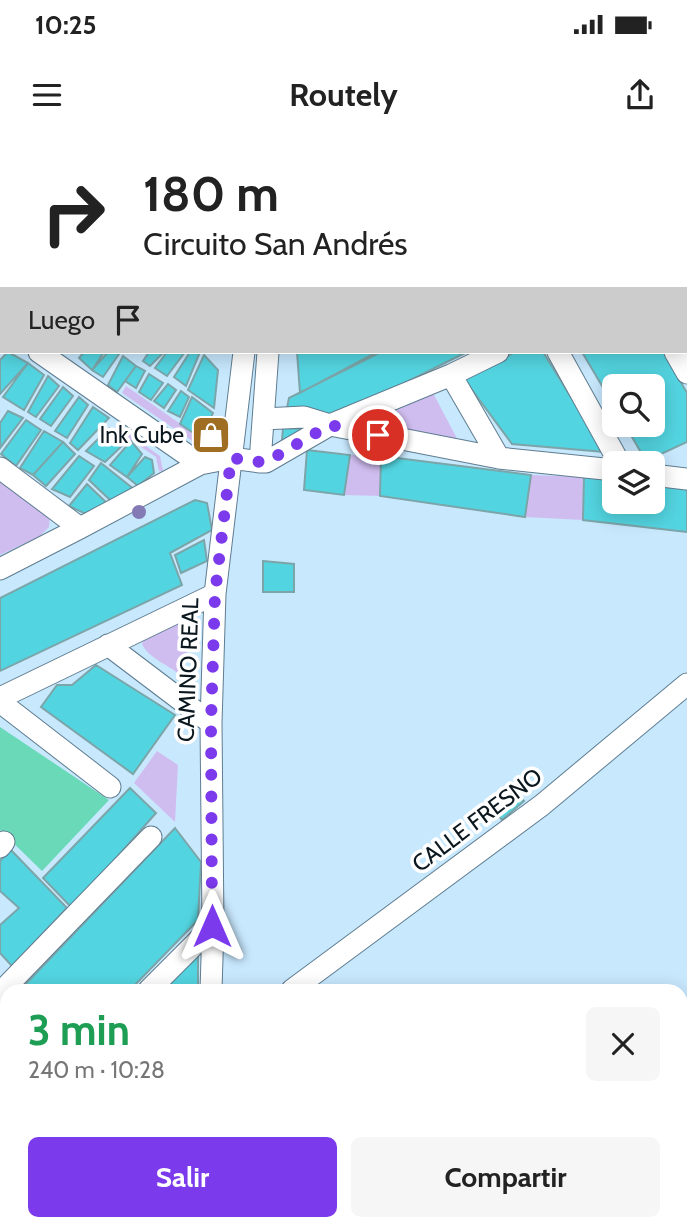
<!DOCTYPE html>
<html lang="es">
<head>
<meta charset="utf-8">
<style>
  body { margin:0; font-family:Cabin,sans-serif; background:#f6f6f6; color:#222; height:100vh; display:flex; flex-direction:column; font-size:26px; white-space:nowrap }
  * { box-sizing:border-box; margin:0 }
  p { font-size:23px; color:#767676 }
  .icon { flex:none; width:38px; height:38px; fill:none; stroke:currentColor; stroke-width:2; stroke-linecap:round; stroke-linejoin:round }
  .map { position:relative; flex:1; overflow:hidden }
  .sheet { position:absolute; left:0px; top:844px; width:688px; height:247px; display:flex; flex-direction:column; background:#fff; border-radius:21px 21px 0 0; box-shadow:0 4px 18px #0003 }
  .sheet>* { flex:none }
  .guide { position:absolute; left:0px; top:0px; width:688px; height:214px; box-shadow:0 4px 18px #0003; background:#fff; color:#222; overflow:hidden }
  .tools { position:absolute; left:602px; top:234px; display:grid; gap:14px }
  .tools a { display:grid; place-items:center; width:63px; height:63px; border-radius:10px; background:#fff; box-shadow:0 4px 18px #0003; font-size:35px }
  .pin { position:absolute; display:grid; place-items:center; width:60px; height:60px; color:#fff; margin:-30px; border:4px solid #fff; border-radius:50%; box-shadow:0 2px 7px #0007 }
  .me { position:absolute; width:77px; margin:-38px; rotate:0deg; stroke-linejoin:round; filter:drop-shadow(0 0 5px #0008) }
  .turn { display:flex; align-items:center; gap:24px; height:147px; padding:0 28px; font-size:32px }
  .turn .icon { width:91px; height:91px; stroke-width:2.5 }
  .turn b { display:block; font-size:49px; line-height:60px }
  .then { display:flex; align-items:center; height:66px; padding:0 28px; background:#0003; gap:14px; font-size:26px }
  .round { display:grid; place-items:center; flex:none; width:74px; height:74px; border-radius:10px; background:#f6f6f6 }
  .summary { display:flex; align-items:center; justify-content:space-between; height:119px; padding:0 28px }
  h1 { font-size:42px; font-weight:700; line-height:52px; color:#1e9e55 }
  .button { display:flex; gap:14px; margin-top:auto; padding:14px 28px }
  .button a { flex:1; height:80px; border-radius:10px; background:#7c3aed; color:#fff; font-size:28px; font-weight:700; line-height:80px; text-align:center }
  .button a+a { background:#f6f6f6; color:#222 }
  .status { display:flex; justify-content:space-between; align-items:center; height:49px; padding:0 35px; background:#fff; direction:ltr }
  .status svg { height:19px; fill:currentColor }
  header { display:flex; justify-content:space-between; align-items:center; height:91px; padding:0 28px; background:#fff; font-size:32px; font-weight:700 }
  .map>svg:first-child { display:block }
</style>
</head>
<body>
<div class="status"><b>10:25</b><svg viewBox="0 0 49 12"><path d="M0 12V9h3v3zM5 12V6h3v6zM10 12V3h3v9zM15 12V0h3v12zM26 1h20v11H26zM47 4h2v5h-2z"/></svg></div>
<header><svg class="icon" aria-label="menu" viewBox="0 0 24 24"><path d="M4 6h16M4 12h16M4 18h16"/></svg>Routely<svg class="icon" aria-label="share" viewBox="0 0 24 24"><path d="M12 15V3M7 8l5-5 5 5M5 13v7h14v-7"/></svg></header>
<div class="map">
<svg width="687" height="1089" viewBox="0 0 687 1089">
  <rect width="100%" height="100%" fill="#c8e8fe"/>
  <path fill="#d0bdf0" d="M126,246L205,301L209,282L217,284L216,304L208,302L209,304L204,309L122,253Z
    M433,253L462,308L359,288Z
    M116,285L160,316L163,331H159L156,317L117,291Z
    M350,315L381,316L380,356L344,355Z
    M531,335L584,337L583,380L525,377Z
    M0,338L50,373L49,387L40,396L0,415Z
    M175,484L188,486C189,504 188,519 180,535C168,524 149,519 142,504L145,498Z
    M157,611L178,625L175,682L134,643Z"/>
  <path fill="#6ad9b8" d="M0,587L109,660L42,731L0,690Z"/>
  <path fill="#53d5e1" stroke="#7ba5a9" stroke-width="2" d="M197,0H234V2H198Z
    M480,0H549L545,2H477Z
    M2,89V184L0,185V90Z
    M686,125H687V200L686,199Z
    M8,212L28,223L0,254V220Z
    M84,212H104L92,230L79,218Z
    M108,212H116L119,214L103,237L92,230Z
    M149,212H164L150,226L143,221Z
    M167,212H185L167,236L155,228Z
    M190,212H200L186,246L174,237Z
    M297,212H377L300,253Z
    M381,212H467L334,278L286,273L289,258Z
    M515,212H543L605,312L512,304L464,239Z
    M582,212H664L687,253V302L646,321L625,285H653V247H614V266Z
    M204,215L218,230L214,268L188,250Z
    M123,216L136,226L117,252L108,245Z
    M28,223L44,235L24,270L3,257Z
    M136,226L145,231L136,248L125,241Z
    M149,234L163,243L151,260L139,252Z
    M48,236L59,246L36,277L28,272Z
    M168,244L176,250L164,268L154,261Z
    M63,247L73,256L51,286L40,279Z
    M181,251L189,257L180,277L168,271Z
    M79,257L88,265L67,298L55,291Z
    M192,257L213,273L201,298L180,284Z
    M93,267L109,278L78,310L70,303Z
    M8,271L23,278L0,308V283Z
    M26,280L41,290L16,326L1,314Z
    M109,288L126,302L105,322L86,311Z
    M283,288L303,289L281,311Z
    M44,291L63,302L33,335L20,328Z
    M131,301L142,314L127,337L110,325Z
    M63,302L75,314L46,346L33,335Z
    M307,310L350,315L344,355L304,350Z
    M79,316L94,326L70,357L52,349Z
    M381,316L531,335L525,377L380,356Z
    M145,317L152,320L154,333L138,346L127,337Z
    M101,323L135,350L111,361L89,340Z
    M584,337L614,340V362H653V344L687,347V392L583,380Z
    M87,344L108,364L88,375L69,366Z
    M195,360L207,363L212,390L170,413L182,445L0,531V458Z
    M204,400L207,421L181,433L175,415Z
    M263,421L294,424V452H263Z
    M96,525L175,575L133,634L41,567L57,545H72Z
    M509,646L524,661L502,680L489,663Z
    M130,648L156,673L72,768L43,738Z
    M175,688L201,722L198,780L130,850H20Z
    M10,709L67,768L12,826L0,813V785L19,768L0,751V721Z
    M198,814V850H176L168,844Z
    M7,865V924L0,919V872Z
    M0,958L7,964V1032L0,1037Z
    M359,1083H416L412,1089H354Z"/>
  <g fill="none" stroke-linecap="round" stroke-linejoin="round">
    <g stroke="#5f7d90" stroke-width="23">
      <path id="minor" d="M89,0L92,2
        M263,0V2
        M285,0V2
        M133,2L136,0
        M341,2L344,0
        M638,2L642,0
        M0,71L2,70
        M686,115L687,114
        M0,202L2,201
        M39,212L200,324
        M558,212L620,324
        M675,212L687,233
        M451,235L499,318
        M263,279L304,277L330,285L499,318L614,330
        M260,322L268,212
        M0,328L80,388
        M653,335L687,339
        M0,429L80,388L200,324L231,318L260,322H266L330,285L451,235L498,212
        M108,505L211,583
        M0,558L215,454
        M0,562L110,647
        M0,707L4,702
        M149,850L213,786
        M211,850L213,786L211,583L215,454L244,212
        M292,850L542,665L687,544
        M0,853L151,697
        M0,942L7,946
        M0,1055L7,1050
        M239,1083V1089
        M308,1089L318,1083"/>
    </g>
    <use href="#minor" stroke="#fff" stroke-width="21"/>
  </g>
  <circle fill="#847ab5" cx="139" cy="372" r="7"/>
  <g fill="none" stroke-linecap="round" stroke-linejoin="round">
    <path stroke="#7c3aed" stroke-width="12" stroke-dasharray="0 21.6" d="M212,786L211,583L215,454L231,318L260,322H266L330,285L378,295"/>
  </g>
  <defs>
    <g id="shop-square" transform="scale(2.0125)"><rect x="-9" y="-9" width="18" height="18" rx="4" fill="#9f6e22" stroke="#fff"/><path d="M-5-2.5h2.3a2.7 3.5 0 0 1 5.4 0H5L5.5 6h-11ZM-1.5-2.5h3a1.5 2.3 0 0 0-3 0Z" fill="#fff"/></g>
  </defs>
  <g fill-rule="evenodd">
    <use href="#shop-square" x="211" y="295"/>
  </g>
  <g text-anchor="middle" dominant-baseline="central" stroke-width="7" stroke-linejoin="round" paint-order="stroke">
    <g font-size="23" fill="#0b171e" stroke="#fff" text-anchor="end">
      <text x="184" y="295">Ink Cube</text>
    </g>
    <g font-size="23" fill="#0b171e" stroke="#fff">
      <text transform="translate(188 530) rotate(-88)">CAMINO REAL</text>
      <text transform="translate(477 680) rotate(-37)">CALLE FRESNO</text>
    </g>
  </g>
</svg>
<div class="tools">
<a><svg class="icon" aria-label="search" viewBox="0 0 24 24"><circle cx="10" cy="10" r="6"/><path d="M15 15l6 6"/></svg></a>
<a><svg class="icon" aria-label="layers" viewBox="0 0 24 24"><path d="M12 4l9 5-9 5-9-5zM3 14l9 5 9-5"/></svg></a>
</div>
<div class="pin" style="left:378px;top:295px;background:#d93025"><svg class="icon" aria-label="arrive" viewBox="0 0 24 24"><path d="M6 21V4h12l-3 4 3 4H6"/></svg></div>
<svg class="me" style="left:212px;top:786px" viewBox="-20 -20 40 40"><path d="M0-17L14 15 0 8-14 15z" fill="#7c3aed" stroke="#fff" stroke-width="4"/></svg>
<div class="guide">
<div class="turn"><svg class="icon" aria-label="right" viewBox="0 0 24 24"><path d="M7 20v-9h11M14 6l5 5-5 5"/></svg><div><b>180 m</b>Circuito San Andrés</div></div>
<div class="then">Luego<svg class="icon" aria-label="arrive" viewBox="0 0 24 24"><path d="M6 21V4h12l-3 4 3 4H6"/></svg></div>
</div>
<section class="sheet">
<div class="summary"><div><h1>3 min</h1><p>240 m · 10:28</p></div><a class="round"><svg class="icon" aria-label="close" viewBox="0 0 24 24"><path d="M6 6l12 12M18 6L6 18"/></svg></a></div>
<div class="button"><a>Salir</a><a>Compartir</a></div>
</section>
</div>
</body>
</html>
